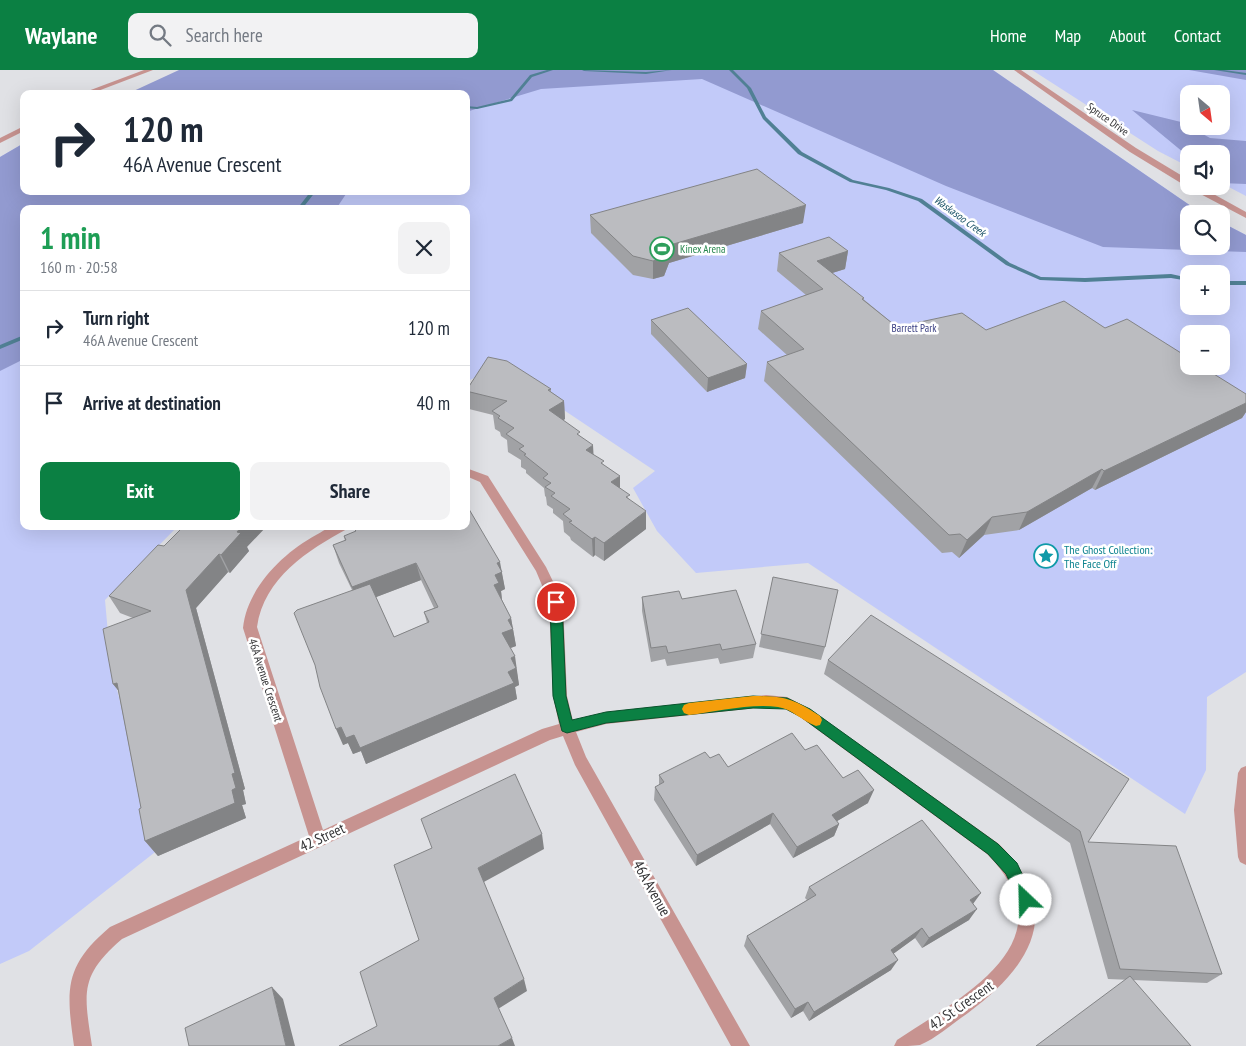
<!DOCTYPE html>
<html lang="en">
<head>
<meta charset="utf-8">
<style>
  body { margin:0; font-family:"PT Sans Narrow",sans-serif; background:#f2f2f3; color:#1f2937; height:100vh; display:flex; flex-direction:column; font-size:19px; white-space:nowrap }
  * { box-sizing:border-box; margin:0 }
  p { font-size:16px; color:#747a83 }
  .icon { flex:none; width:28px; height:28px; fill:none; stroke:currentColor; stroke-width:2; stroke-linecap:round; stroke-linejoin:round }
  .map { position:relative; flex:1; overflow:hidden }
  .details { position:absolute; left:20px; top:135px; width:450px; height:325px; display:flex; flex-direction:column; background:#fff; border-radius:10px; box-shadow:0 5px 20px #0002 }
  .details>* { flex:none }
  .hud { position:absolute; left:20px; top:20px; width:450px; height:105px; border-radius:10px; box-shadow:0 5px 20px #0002; background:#fff; color:#1f2937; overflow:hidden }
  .needle { width:32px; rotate:151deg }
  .fabs { position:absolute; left:1180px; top:15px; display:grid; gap:10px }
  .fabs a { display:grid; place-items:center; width:50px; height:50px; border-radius:10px; background:#fff; box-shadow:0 5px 20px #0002; font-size:25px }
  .pin { position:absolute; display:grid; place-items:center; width:42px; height:42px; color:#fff; margin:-21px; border:2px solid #fff; border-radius:50%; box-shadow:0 1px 5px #0007 }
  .me { position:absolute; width:55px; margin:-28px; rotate:336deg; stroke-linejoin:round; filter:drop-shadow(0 0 4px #0008) }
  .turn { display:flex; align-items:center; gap:18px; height:105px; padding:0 20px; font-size:22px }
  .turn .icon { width:65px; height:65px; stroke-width:2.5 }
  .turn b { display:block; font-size:35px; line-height:42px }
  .round { display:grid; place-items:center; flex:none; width:52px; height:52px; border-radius:10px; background:#f2f2f3 }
  .summary { display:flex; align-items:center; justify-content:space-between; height:85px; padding:0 20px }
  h1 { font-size:30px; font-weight:700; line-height:38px; color:#1e9e55 }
  .action { display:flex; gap:10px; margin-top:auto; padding:10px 20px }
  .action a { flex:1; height:58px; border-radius:10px; background:#0b8043; color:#fff; font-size:20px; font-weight:700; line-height:58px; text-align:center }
  .action a+a { background:#f2f2f3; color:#1f2937 }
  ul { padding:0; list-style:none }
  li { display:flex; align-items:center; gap:15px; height:75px; padding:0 20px; border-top:1px solid #e0e1e3 }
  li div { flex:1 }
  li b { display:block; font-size:19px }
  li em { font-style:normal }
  header { display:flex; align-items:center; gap:30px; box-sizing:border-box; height:70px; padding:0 25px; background:#0b8043; color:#fff }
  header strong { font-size:24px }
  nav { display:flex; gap:28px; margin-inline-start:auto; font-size:18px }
  .search { width:350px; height:45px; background:#f2f2f3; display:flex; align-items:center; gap:12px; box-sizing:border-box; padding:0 18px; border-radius:10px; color:#747a83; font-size:19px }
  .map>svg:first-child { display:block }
</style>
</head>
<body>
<header>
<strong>Waylane</strong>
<div class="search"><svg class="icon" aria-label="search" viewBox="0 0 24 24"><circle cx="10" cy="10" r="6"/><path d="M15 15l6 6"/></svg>Search here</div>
<nav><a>Home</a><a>Map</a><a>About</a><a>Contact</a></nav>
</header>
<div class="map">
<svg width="1246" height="976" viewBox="0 0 1246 976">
  <rect width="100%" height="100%" fill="#e0e1e5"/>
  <path fill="#c2caf9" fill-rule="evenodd" d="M183,0H993L1191,136L1205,144H1189V176H1221V152L1246,165V602L1207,627L1206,700L1185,744L808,493L696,503L657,461L633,418L655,401L498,296L466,312V139H24V456H178L105,530L111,597L159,779L29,881L0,894V87L24,73V121H466V24ZM1189,204H1221V236H1189ZM1189,264H1221V296H1189Z
    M1032,0H1246V126L1221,113V84H1189V97L1158,81ZM1189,24H1221V56H1189Z"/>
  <path fill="#929ad0" d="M179,0H993L1191,136L1205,144H1189V176H1221V152L1246,165V182L1103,177L946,116L702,9L541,19L466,42V24H127Z
    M1189,0H1246V10Z
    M1132,40L1181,52L1210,68L1246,71V114L1221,113V84H1189V87Z
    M24,73V121H348L336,139H24V289L0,301V87Z"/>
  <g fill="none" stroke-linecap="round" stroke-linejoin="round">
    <path fill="#508094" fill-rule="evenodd" d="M547,0H553L532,7L512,31L477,39L466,38V36L477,37L510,29L530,5Z
      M582,0L646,2L672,0L646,4L584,1Z
      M729,0H733L751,18L766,47L802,82L853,110L889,118L922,129L1010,193L1041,207L1085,208L1171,204L1189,208V211L1171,208L1085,212L1040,210L1006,195L918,131L886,120L850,112L798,84L763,49L747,18Z
      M1214,0H1224L1246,3V5Z
      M311,121H316L302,139H297Z
      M1221,211H1246V215H1221Z
      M24,265V269L0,279V275Z"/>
    <path fill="#c79390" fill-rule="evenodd" d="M144,0H153L90,24H80Z
      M1014,0H1021L1136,78L1189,110V116H1199L1246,142V148L1189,118L1130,82Z
      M24,56V61L0,73V68Z
      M466,398L488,406L546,497L563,532L567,626L573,651L606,642L766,625L787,627L810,639L999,774C1065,839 1033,895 968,943C953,953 937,968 920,975C914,976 902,976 894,976L897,970C963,926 1073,871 987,784L800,647L785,639L766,637L606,654L576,662L586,687L750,976H731L575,695L563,666L550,670L122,869C79,906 84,923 92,976H74C66,919 64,896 110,857L309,766L243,558C247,518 283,483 316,465C322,462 328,457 334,456C338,455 344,456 349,456L347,459C308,480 264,508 257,557L323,760L542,659L559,654L553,626L549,532L536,501L480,412L466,406Z
      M1246,696V795L1240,792L1238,787L1234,740L1238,703L1241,698Z"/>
  </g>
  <path fill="#a1a2a5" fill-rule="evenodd" d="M590,145L803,153L669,193L664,206L653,209L633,205L591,163Z
    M848,181L845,199L832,203L897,257L986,260L1105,258L1246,324V342L1242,348L1095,420L1092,418L1019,460L984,465L959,488L952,482L942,483L764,311L767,292L787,285L758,259L761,241L806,225L777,201L779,183Z
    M651,250L747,294L745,308L707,322L651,264Z
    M551,319V322L564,331L565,349L563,350L580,366L594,385L604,395L620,418L630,430L646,459L604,491L595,485L593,487L571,470L570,467L564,462L563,451L553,443V439L547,435L546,427L545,426L544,418L526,403V400L521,397V390L508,382L507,370L501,366L500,362L495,359L493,345L469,339L466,325V320Z
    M186,458L247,477L249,481L230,503L228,502L196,538L245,719L243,720L246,734L242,735L246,748L158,786L145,771L141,738L118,620L113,614L133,548L120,543L109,526L164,476Z
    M344,466L501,500L505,519L501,521L502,530L511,548L516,576L510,578L517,603L519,615L515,617L517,629L366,694L361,681L353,684L348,673L343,675L352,520L339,493L333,475L345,471ZM421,510L434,538L424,542L427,553L394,567L376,527Z
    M773,507L825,577L821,590L759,577Z
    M642,527L682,529L756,574L753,588L720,594L718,588L667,596L665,589L651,592L642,541Z
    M828,590L1129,709L1088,772L1222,904L1207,913L1108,909L1070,773L824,604Z
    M805,680L843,708L868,733L837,751L839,754L834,766L793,788L770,754L696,796L654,730L655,717L659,715V705L710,688L728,697Z
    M809,817L973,834L969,850L922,878L915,868L894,883L891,900L809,951L803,941L791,948L744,876L747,866L807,830L805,828Z"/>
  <path fill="#838486" d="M806,135L803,153L669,193L664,206L653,209V191L670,175Z
    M848,181L845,199L813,209L817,191Z
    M747,294L745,308L707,322L708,308Z
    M564,331L565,349L550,358L549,340Z
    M1246,333V342L1242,348L1095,420L1104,401Z
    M593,375L594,393L586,380Z
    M1102,399L1092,418L1019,460L1027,442Z
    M620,406V424L611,412Z
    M646,441V459L604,491V473Z
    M992,447L984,465L959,488L967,470Z
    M242,456H267L247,477L249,481L230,503L221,485L237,462Z
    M595,467V485L593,487L592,469Z
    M219,484L228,502L196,538L245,719L243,720L246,734L242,735L246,748L158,786L145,771L232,720L186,520Z
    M500,492L505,519L501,521L502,530L494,515L495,505L497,493Z
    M416,493L421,510L358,534L352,517Z
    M511,548L516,576L505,580L502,563L508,550Z
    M515,586L519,615L515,617L517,629L366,694L361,681L353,684L348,673L343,675L336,659L508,602L511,588Z
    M117,613L126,630L113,614Z
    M874,720L868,733L827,757L832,745Z
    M773,743L770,754L696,796L697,785Z
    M839,754L834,766L793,788L797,777Z
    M542,764L544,779L482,813L478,798Z
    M981,823L973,834L970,830Z
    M977,839L969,850L922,878L929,868Z
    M922,858L915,868L885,890L891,880Z
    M898,890L891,900L809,951L814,942Z
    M524,909L527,921L498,939L494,928Z
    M272,917L283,929L295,976H286Z
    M808,932L803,941L791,948L795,939Z
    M512,968L515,976H498Z"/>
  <path fill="#bbbcc0" stroke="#838486" d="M757,99L806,135L670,175L664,187L653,191L633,186L590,145Z
    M829,167L848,181L817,191L864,228L862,229L897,257L962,243L986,260L1064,231L1105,258L1127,249L1189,288V296H1201L1246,324V333L1104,401L1102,399L1027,442L992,447L967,470L960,464L949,465L767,292L804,279L761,241L823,219L779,183Z
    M688,238L747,294L708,308L651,250Z
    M488,287L507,291L551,319L548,320L564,331L549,340L580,362L577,364L593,375L586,380L604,391L601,393L620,406L611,412L630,425L626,427L646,441L604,473L595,467L592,469L569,452L572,451L563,444L570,439L551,426L555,423L545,417L551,413L543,408L548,404L524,385L526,384L519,379L524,376L506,364L514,358L498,348L500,346L492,341L507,331L466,321Z
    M466,434L500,492L497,493L502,502L495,505L499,513L494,515L511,548L508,550L513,559L502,563L515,586L511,588L516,598L508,602L514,613L360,678L354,665L346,668L341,657L336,659L320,617L315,595L294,543L297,540L370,514L394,567L429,552L424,542L438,537L416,493L352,517L333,475L346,470L344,466L356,461L355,460L365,456H466Z
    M187,456H242L237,462L241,463L221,485L219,484L186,520L235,703L232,704L236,718L232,720L235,733L145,771L139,739L141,738L117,613L113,614L103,559L151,541L109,526L158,475L164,476L183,457L186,458Z
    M773,507L838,520L825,577L761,564Z
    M736,520L756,574L722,580L720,574L668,583L666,576L651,578L642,527L679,521L682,529Z
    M871,545L1129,709L1088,772L1176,776L1222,904L1120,899L1080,761L828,590Z
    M792,663L805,680L817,675L843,708L858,700L874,720L832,745L839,754L797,777L773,743L697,785L655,717L664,712L659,705L705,682L710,688L719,684L728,697Z
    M515,704L542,764L478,798L524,909L494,928L512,968L498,976H339L377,956L360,902L419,870L394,795L432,778L421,749Z
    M922,750L981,823L970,830L977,839L929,868L922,858L891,880L898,890L814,942L808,932L795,939L747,866L816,825L809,817Z
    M1130,906L1191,976H1036Z
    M272,917L286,976H189L185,958Z"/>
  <path fill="#0b8043" stroke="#07532c" d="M556,528L560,529L562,532L566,626L572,650L606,642L753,626L787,628L810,639L998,774L1017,793L1034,830L1031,835L1026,837L1021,835L1006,804L988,784L801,647L786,639L753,638L606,653L567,663L562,661L553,626L550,532L552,529Z"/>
  <path fill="#f59e0b" d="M753,626C785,626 794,629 820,646L822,650L820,655L816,656C802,651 792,639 778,637C751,633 715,642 689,645L684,643L682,639L684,635L689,633Z"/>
  <defs>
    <g id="stadium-ring" transform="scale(1.25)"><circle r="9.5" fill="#fff" stroke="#2e9e5b" stroke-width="1.5"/><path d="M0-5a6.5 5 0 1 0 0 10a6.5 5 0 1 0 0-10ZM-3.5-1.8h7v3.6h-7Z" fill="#2e9e5b"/></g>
    <g id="sight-ring" transform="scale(1.25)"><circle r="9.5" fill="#fff" stroke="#0f9aa8" stroke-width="1.5"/><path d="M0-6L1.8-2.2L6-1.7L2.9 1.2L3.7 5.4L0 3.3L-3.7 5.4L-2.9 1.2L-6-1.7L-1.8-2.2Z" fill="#0f9aa8"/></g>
  </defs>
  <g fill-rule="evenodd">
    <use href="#stadium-ring" x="662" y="179"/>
    <use href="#sight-ring" x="1046" y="486"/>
  </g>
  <g text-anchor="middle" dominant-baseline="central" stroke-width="5" stroke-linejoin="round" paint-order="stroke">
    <g font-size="11" fill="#333335" stroke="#fff">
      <text transform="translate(1108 49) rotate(35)">Spruce Drive</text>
    </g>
    <g font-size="11" font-style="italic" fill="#175064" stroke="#fff">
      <text transform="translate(960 146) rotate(36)">Waskasoo Creek</text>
    </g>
    <g font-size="11" fill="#27864d" stroke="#fff" text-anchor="start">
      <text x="680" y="179">Kinex Arena</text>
    </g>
    <g font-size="11" fill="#3d4285" stroke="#fff">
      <text x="914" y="258">Barrett Park</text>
    </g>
    <g font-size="12" fill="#0d838f" stroke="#fff" text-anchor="start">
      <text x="1064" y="479">The Ghost Collection:<tspan x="1064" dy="14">The Face Off</tspan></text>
    </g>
    <g font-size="12" fill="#333335" stroke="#fff">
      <text transform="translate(266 610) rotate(72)">46A Avenue Crescent</text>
    </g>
    <g font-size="15" fill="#333335" stroke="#fff">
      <text transform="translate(322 767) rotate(-25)">42 Street</text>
      <text transform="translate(652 818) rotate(61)">46A Avenue</text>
      <text transform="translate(961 935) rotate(-35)">42 St Crescent</text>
    </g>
  </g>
</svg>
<div class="fabs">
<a><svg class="needle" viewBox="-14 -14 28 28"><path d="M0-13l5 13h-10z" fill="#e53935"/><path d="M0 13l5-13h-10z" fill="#747a83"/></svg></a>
<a><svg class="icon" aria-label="sound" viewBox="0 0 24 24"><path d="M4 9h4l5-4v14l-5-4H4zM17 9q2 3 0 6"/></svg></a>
<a><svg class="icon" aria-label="search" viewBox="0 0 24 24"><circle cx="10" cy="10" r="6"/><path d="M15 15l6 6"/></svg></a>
<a>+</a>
<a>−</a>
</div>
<div class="pin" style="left:556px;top:532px;background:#d93025"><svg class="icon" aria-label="arrive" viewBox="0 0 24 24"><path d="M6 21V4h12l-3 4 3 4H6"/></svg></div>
<svg class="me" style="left:1026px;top:830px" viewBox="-20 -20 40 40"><circle r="19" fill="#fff"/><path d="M0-13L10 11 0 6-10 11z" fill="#0b8043"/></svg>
<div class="hud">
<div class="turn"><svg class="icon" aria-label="right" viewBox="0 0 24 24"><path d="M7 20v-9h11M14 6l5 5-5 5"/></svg><div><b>120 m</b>46A Avenue Crescent</div></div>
</div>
<section class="details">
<div class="summary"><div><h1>1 min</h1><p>160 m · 20:58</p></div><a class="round"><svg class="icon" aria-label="close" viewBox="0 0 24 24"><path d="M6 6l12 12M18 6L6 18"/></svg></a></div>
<ul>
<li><svg class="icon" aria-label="right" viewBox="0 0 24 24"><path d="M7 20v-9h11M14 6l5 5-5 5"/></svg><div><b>Turn right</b><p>46A Avenue Crescent</p></div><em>120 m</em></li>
<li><svg class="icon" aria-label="arrive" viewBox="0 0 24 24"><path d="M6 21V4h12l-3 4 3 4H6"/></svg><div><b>Arrive at destination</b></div><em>40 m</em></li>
</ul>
<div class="action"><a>Exit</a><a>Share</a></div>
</section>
</div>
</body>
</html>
